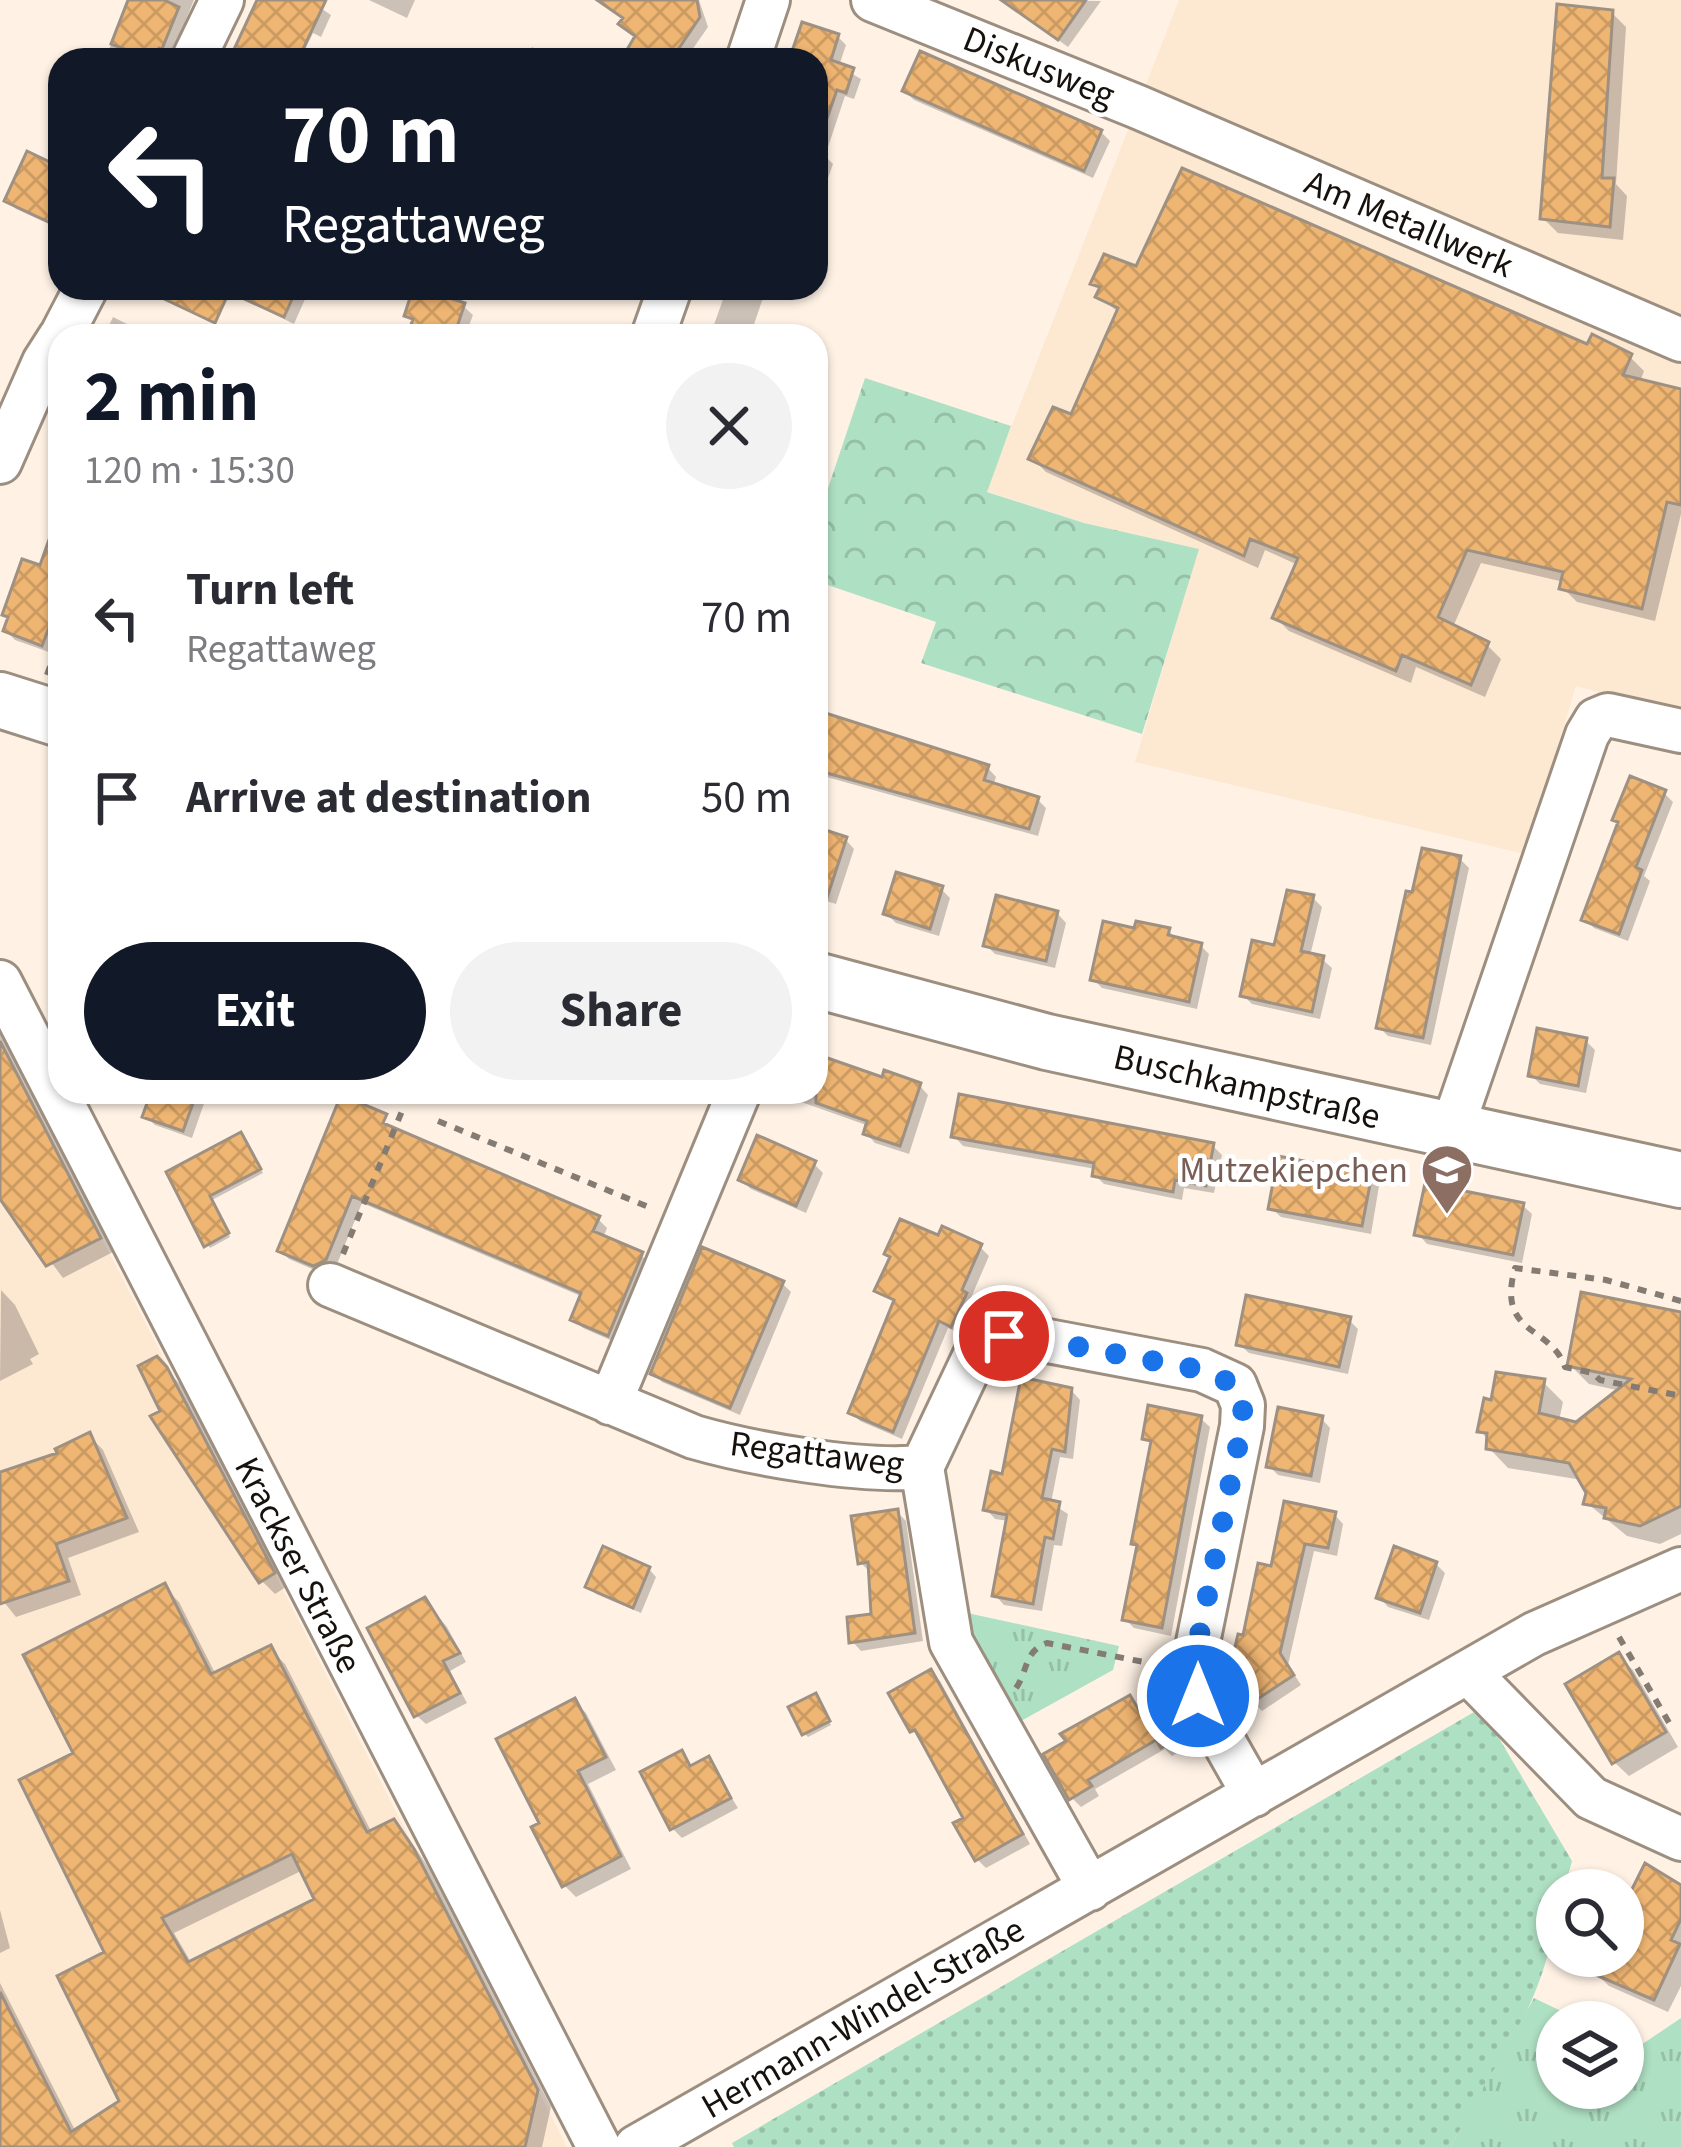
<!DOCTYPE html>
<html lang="en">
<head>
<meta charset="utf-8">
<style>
  body { margin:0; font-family:"Source Sans 3",sans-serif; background:#f2f2f3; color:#2b2b33; height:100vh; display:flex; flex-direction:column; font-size:45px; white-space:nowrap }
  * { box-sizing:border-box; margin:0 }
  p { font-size:39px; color:#7c7c81 }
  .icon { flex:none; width:66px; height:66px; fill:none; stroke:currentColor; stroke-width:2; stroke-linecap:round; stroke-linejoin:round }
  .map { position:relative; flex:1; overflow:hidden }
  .details { position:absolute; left:48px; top:324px; width:780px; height:780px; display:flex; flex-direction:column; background:#fff; border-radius:36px; box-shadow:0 3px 9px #0004 }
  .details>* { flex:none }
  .hud { position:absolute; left:48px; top:48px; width:780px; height:252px; border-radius:36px; box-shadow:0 3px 9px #0004; background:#111827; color:#fff; overflow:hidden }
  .tools { position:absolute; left:1536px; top:1869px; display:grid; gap:24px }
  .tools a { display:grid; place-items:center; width:108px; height:108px; border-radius:50%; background:#fff; box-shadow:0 3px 9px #0004; font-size:60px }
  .pin { position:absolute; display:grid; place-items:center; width:102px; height:102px; color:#fff; margin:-51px; border:6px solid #fff; border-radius:50%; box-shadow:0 3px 12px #0007 }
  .me { position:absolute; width:132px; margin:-66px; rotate:0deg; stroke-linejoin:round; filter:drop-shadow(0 0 9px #0008) }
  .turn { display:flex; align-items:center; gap:42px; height:252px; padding:0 36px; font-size:54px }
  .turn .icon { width:156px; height:156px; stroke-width:2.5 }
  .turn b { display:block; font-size:84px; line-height:102px }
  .round { display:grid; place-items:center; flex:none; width:126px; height:126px; border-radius:63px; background:#f2f2f3 }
  .head { display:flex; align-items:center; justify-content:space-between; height:204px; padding:0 36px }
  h1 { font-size:72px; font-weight:700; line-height:90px; color:#111827 }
  .action { display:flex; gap:24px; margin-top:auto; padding:24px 36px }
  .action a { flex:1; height:138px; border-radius:72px; background:#111827; color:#fff; font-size:48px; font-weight:700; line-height:138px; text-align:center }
  .action a+a { background:#f2f2f3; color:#2b2b33 }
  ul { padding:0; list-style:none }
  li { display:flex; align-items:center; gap:36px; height:180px; padding:0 36px }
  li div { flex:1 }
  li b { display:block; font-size:45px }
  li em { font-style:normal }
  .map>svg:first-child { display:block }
</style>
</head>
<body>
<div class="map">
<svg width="1681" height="2147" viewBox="0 0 1681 2147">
  <defs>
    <pattern id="grass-dots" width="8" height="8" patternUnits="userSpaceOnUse" patternTransform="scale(3)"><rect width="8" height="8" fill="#aee0c3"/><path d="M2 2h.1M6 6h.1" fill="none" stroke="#95bfa6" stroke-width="1.8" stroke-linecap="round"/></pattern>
    <pattern id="forest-crowns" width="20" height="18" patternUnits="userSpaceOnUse" patternTransform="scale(3)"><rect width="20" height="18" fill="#aee0c3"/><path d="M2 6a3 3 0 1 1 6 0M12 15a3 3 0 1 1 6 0" fill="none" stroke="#95bfa6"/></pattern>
    <pattern id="park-tufts" width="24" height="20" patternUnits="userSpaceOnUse" patternTransform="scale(3)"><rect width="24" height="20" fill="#aee0c3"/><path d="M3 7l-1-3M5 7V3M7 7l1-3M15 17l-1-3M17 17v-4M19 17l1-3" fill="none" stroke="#95bfa6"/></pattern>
    <pattern id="building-cross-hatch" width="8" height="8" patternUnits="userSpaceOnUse" patternTransform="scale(3)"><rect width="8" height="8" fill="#efb573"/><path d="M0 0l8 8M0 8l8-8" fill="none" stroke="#cc9b62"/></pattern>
  </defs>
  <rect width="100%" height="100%" fill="#fff2e5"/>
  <path fill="#fde8d2" d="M1179,0H1681V715L1576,686L1525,854L1135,762L1198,549L1084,523L986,491Z
    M0,1041L275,1574L567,2147H0Z"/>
  <path fill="url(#grass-dots)" d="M1481,1708L1572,1861L1564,1890H1557C1557,1985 1495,2068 1450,2147H734L732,2143Z"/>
  <path fill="url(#forest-crowns)" d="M865,378L1011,426L987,492L1084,523L1199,549L1142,734L921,663L936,622L816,581V524Z"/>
  <path fill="url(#park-tufts)" d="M958,1611L1119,1646L1113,1670L1012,1726Z
    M1534,1998L1584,2022H1557V2088H1623V2041L1638,2047L1681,2018V2147H1450Z"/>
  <path fill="#0003" fill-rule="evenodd" d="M128,0H194L171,56L168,54L166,60H105Z
    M258,0H309L331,15L321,37L313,33L300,60H231Z
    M369,0H415L407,18Z
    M605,0H699L708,27L685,60H653L637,38L622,24L626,19Z
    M1026,0L1101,1L1068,47L1028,18Z
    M1612,13L1626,27L1616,184L1627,196L1623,240L1558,233L1543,218Z
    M838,37L846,45L839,66L861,79L854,99L845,96L825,156L833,164L816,212V60H792Z
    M532,47L552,58L555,52L569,60H525Z
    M905,91L1101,132L1110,141L1093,178L914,100Z
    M60,151V229L16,209L7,200L53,166Z
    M1137,270L1630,357L1644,371L1640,382L1681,392V514L1655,621L1577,602L1563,588L1564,582L1481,563L1453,627L1487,645L1501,659L1485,697L1416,667L1411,683L1289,631L1275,617L1298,565L1265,550L1258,568L1046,472L1032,458L1073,418L1119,313L1099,296L1101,291L1093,283Z
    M220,288H310L294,324Z
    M727,288H758L764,295L750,336H710Z
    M762,288H789L786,297Z
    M463,306L473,315L465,336H410L414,323L407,315Z
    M113,317L145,333L149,336H104Z
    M60,512V656L15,640L6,631L42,569Z
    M816,713L987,767L996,777L993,786L1037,799L1046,808L1038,836L816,774Z
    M1664,793L1673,802L1644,876L1650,881L1628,941L1594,928L1585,919L1621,824Z
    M816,837L845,839L854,849L836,904L816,898Z
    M1460,859L1469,868L1431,1045L1388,1036L1379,1027L1414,895Z
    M941,889L950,898L939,936L896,923L887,914Z
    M1313,898L1322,907L1310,956L1322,959L1332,968L1320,1019L1252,1004L1243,995Z
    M1057,913L1066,923L1055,968L995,954L986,945Z
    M1169,931L1178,941L1200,945L1209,954L1197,1009L1102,988L1093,979L1137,932Z
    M0,1032L113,1252L63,1278L0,1194Z
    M1586,1041L1595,1050L1586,1093L1540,1084L1531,1075Z
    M816,1057L883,1081L919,1085L928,1095L909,1154L875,1143L866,1133L869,1126L790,1098L783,1092H816Z
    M154,1092H208L192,1138L155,1125L146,1116Z
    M328,1135L598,1219L607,1228L603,1238L641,1255L650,1264L617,1343L583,1328L574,1319L583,1297L362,1203L335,1269L324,1274L289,1259L280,1250Z
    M954,1136L1213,1146L1222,1155L1214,1193L1184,1188L1182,1200L1104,1184L1095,1175L1096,1169L963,1146Z
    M244,1139L263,1173L212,1200L230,1237L210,1248L170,1173Z
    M814,1164L823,1173L806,1213L751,1189L741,1180Z
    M1370,1177L1379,1186L1371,1234L1281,1217L1271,1208Z
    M1522,1205L1532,1214L1522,1263L1427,1244L1418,1234Z
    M939,1238L980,1247L989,1256L970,1300L974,1304L961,1334L948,1328L902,1439L860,1421L851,1412L896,1303L878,1290L892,1258Z
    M782,1283L791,1292L740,1415L662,1382L653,1373Z
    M1,1290L15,1305L39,1354L30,1359L33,1364L0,1381Z
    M1681,1315V1534L1660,1544L1627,1536L1587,1503L1590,1493L1582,1480L1508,1468L1489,1448L1490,1441L1480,1431L1493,1404L1543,1382L1563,1402L1559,1421L1577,1425L1621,1391L1589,1384L1570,1365Z
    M1349,1320L1358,1329L1348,1374L1249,1353L1239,1344Z
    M157,1360L180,1384L286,1587L275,1594L262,1581L164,1412Z
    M1071,1390L1080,1400L1073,1459L1060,1457L1051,1503L1068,1514L1062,1546L1054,1545L1042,1611L1004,1605L995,1595L1009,1521L995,1519L986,1509L1004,1477Z
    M1200,1418L1210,1427L1171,1636L1134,1628L1125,1619L1140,1549L1134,1543L1154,1446L1145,1438Z
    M1321,1418L1330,1428L1320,1483L1278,1475L1269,1466Z
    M89,1435L103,1450L139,1532L68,1558L81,1595L16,1617L0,1597V1476L62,1455Z
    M897,1512L906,1521L923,1641L861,1651L852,1641L874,1617L870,1572L860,1562Z
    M1334,1514L1343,1524L1337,1556L1314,1551L1288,1665L1301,1685L1262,1711L1253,1702L1245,1639L1274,1570Z
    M1436,1564L1445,1573L1429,1620L1388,1607L1379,1597Z
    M649,1569L656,1577L641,1613L596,1594L588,1586Z
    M164,1587L179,1602L216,1675L270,1649L285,1664L372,1833L394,1823L408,1837L428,1867L551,2107L542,2147H0V1983L76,2132L123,2102L108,1954L77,1754ZM303,1870L318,1901L192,1964L174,1933Z
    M425,1601L447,1627L466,1662L450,1671L467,1703L426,1724L417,1716L372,1629Z
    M1619,1656L1633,1670L1678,1747L1629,1776L1614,1762Z
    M931,1672L940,1681L1030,1844L986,1868L977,1859L967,1819L913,1730Z
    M1130,1698L1142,1714L1164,1701L1193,1744L1172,1756L1165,1749L1095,1789L1099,1796L1081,1807L1072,1798Z
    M819,1700L831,1725L808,1737L804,1733Z
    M574,1701L586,1713L616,1770L588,1784L631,1869L576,1897L564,1885Z
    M681,1754L693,1768L708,1760L738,1808L682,1838L673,1829L644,1774Z
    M1681,1888V1986L1668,2012L1609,1986L1594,1972L1602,1956H1623V1914Z
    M0,1910L10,1948L0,1953Z"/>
  <path fill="url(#building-cross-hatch)" stroke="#9f9182" stroke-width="3" fill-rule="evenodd" d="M128,0H164L179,7L162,49L159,48L153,60L111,44Z
    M257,0H326L298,60H229Z
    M597,0H697L700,17L671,60H621L635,36L618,24L623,18Z
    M1001,0H1086L1058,40Z
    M1557,4L1613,10L1602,178H1614L1610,227L1540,219Z
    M802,22L839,34L831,60L854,68L846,93L837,90L820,138L816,137V60H789Z
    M920,51L1102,130L1084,171L902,91Z
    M27,151L60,167V209L53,224L4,201Z
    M1182,168L1587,344L1592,334L1632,354L1623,375L1681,389V505L1667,502L1642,609L1559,589L1563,572L1467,550L1438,617L1489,642L1471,685L1402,655L1396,671L1272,618L1298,558L1250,539L1244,556L1028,459L1053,407L1071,414L1118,308L1095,297L1100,287L1090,284L1104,254L1136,266Z
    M141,288H297L284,317L229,292L215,323Z
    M423,289L465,303L454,336H407L413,319L404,316L412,292L421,295Z
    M56,520H60V598L42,646L3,631L8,617L2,615L22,559L40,565Z
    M816,710L989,765L984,780L1039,797L1029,829L816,770Z
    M1630,776L1666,790L1636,867L1642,870L1619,934L1581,920L1618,822L1612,820Z
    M816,827L847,837L821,916L816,915Z
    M1422,848L1461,856L1423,1038L1376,1028L1406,891L1412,892Z
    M896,872L943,886L930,929L883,914Z
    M1287,890L1314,895L1301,951L1324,956L1312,1012L1240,996L1252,940L1274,945Z
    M996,895L1058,911L1046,961L983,946Z
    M1103,921L1134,928L1136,921L1170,928L1168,935L1202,943L1189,1002L1090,980Z
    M1537,1028L1587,1038L1578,1086L1528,1076Z
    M0,1041L101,1238L46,1266L0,1199Z
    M816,1054L882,1077L884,1070L921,1083L900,1146L863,1134L867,1121L816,1103Z
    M151,1092H197L183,1131L142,1117Z
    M959,1094L1214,1143L1206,1186L1175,1180L1173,1192L1092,1176L1094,1163L951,1137Z
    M341,1095L387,1114L383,1123L600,1216L593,1231L643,1252L608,1336L570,1320L581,1293L352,1196L326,1260L313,1266L277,1251Z
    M241,1132L261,1169L210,1196L229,1233L204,1247L166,1172Z
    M757,1135L816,1161L796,1206L738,1180Z
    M1278,1156L1372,1174L1362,1226L1268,1209Z
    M1425,1183L1524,1203L1513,1255L1414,1235Z
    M900,1219L938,1235L942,1226L982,1244L962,1290L967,1293L951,1327L939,1321L893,1432L848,1413L894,1300L874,1291L890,1257L884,1254Z
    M702,1247L784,1281L730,1408L650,1374Z
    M1581,1292L1681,1312V1506L1640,1526L1604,1518L1606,1508L1583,1504L1586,1493L1569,1463L1486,1449L1487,1433L1477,1432L1484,1398L1491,1400L1496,1372L1545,1379L1539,1413L1576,1422L1631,1379L1567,1366Z
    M1246,1295L1351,1317L1339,1367L1236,1345Z
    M157,1356L167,1367L275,1573L259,1583L150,1416L160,1411L138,1366Z
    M1021,1377L1072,1388L1065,1452L1052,1449L1042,1498L1060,1502L1053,1539L1045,1537L1033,1604L992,1596L1007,1515L983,1510L991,1471L1002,1474Z
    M1148,1405L1202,1416L1162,1628L1122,1620L1137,1545L1131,1544L1151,1441L1142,1439Z
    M1278,1407L1323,1416L1311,1476L1266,1467Z
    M90,1432L127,1518L56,1544L69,1581L0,1604V1472L57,1453L55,1449Z
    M1284,1501L1336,1512L1328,1548L1305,1544L1280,1653L1294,1675L1250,1704L1229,1673L1238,1634L1243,1635L1258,1563L1271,1566Z
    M898,1509L915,1633L849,1643L847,1617L871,1614L868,1562L858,1564L851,1516Z
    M603,1546L650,1567L633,1608L585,1587Z
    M1394,1546L1437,1562L1420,1613L1376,1598Z
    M165,1583L211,1674L271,1645L367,1832L394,1819L414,1849L538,2090L525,2147H0V1992L71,2132L119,2101L57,1976L104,1952L19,1780L73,1753L23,1655ZM292,1854L314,1899L188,1962L162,1918Z
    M425,1597L460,1653L443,1661L460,1693L414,1717L367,1628Z
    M1619,1652L1666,1732L1612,1764L1565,1684Z
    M931,1669L1023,1834L975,1861L953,1823L963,1818L915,1730L910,1732L888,1693Z
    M816,1693L830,1721L802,1735L788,1707Z
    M1130,1695L1140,1712L1165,1698L1186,1734L1161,1748L1156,1740L1088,1780L1092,1786L1069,1800L1043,1754L1066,1741L1060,1734Z
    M575,1698L606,1757L578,1771L621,1856L562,1887L531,1827L539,1823L496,1739Z
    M682,1750L690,1766L709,1756L731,1798L670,1830L640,1772Z
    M1645,1863L1681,1885V1919L1671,1940L1680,1944L1654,2000L1552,1956H1623V1907Z"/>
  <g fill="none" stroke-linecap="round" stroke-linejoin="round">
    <g stroke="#9d8f80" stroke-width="48">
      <path id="minor" d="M873,0L1138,107L1681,340
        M193,60L222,0
        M748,60L768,0
        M61,336L86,288
        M653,336L670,288
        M0,462L44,362L60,337
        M0,982L599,2147
        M1451,1132L1587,735L1596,720L1608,715L1681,731
        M330,1285L694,1437C753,1454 861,1473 922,1467
        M610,1403L739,1092
        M922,1467L975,1355C985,1341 998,1336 1016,1335L1202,1370L1235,1385L1243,1405L1242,1426L1192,1672L1198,1696L1254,1795
        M922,1467L951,1642L1090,1889
        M1468,1672L1591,1798L1681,1839
        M636,2147L1534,1634L1681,1569"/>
    </g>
    <g stroke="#9d8f80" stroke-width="60">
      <path id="major" d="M0,700L60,719
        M816,980L1047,1042L1681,1180"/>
    </g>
    <path stroke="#847c73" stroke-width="6" stroke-dasharray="9 9" stroke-linecap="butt" d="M47,675L60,639
      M438,1121L651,1208
      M343,1254L402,1111
      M1681,1301L1606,1280L1515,1268C1496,1336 1551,1325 1565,1367L1593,1373L1600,1380L1681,1396
      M1619,1637L1671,1726
      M1016,1688C1028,1671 1024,1651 1047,1643L1159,1665"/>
    <use href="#minor" stroke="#fff" stroke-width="42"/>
    <use href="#major" stroke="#fff" stroke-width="54"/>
  </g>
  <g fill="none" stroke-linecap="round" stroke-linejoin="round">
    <path stroke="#1a73e8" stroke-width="21" stroke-dasharray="0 37.8" d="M1004,1336L1016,1335L1202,1370L1235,1385L1243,1405L1242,1426L1192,1672L1198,1696"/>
  </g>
  <defs>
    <g id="school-pin" transform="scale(2.7)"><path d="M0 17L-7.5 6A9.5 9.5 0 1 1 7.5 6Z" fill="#8d6e63" stroke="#fff"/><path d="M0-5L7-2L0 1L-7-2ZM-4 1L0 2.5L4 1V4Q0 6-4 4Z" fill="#fff"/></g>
  </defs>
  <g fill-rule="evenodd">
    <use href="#school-pin" x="1447" y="1170"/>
  </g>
  <g text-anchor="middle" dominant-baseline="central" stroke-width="9" stroke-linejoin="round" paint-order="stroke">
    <g font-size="36" fill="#16110c" stroke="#fff">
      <text transform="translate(1039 67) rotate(22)">Diskusweg</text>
      <text transform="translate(1409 224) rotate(23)">Am Metallwerk</text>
      <text transform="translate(1247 1087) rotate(13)">Buschkampstraße</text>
      <text transform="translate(817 1454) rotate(7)">Regattaweg</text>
      <text transform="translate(298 1565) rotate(63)">Krackser Straße</text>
      <text transform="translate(863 2018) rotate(-30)">Hermann-Windel-Straße</text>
    </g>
    <g font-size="36" fill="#785e54" stroke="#fff" text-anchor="end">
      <text x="1408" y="1170">Mutzekiepchen</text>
    </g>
  </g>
</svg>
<div class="tools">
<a><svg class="icon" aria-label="search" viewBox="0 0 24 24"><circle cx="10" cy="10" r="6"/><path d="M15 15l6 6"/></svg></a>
<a><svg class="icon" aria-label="layers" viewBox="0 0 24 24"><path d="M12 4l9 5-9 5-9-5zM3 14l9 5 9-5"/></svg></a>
</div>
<div class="pin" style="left:1004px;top:1336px;background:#d93025"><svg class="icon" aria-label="arrive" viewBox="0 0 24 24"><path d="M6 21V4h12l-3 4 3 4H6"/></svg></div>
<svg class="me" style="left:1198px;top:1696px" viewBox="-20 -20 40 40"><circle r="17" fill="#1a73e8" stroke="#fff" stroke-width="3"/><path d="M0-11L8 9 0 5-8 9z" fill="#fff"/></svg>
<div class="hud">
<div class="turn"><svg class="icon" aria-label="left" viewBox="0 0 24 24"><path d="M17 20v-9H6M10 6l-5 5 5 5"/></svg><div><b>70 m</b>Regattaweg</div></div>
</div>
<section class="details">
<div class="head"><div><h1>2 min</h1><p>120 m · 15:30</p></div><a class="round"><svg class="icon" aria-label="close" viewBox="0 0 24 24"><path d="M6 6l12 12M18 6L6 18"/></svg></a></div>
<ul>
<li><svg class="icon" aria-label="left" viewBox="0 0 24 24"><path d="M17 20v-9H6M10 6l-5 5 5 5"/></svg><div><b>Turn left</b><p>Regattaweg</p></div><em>70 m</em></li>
<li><svg class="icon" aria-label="arrive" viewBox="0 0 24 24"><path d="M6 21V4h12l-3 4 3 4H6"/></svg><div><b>Arrive at destination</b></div><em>50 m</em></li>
</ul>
<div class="action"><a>Exit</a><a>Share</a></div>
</section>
</div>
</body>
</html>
